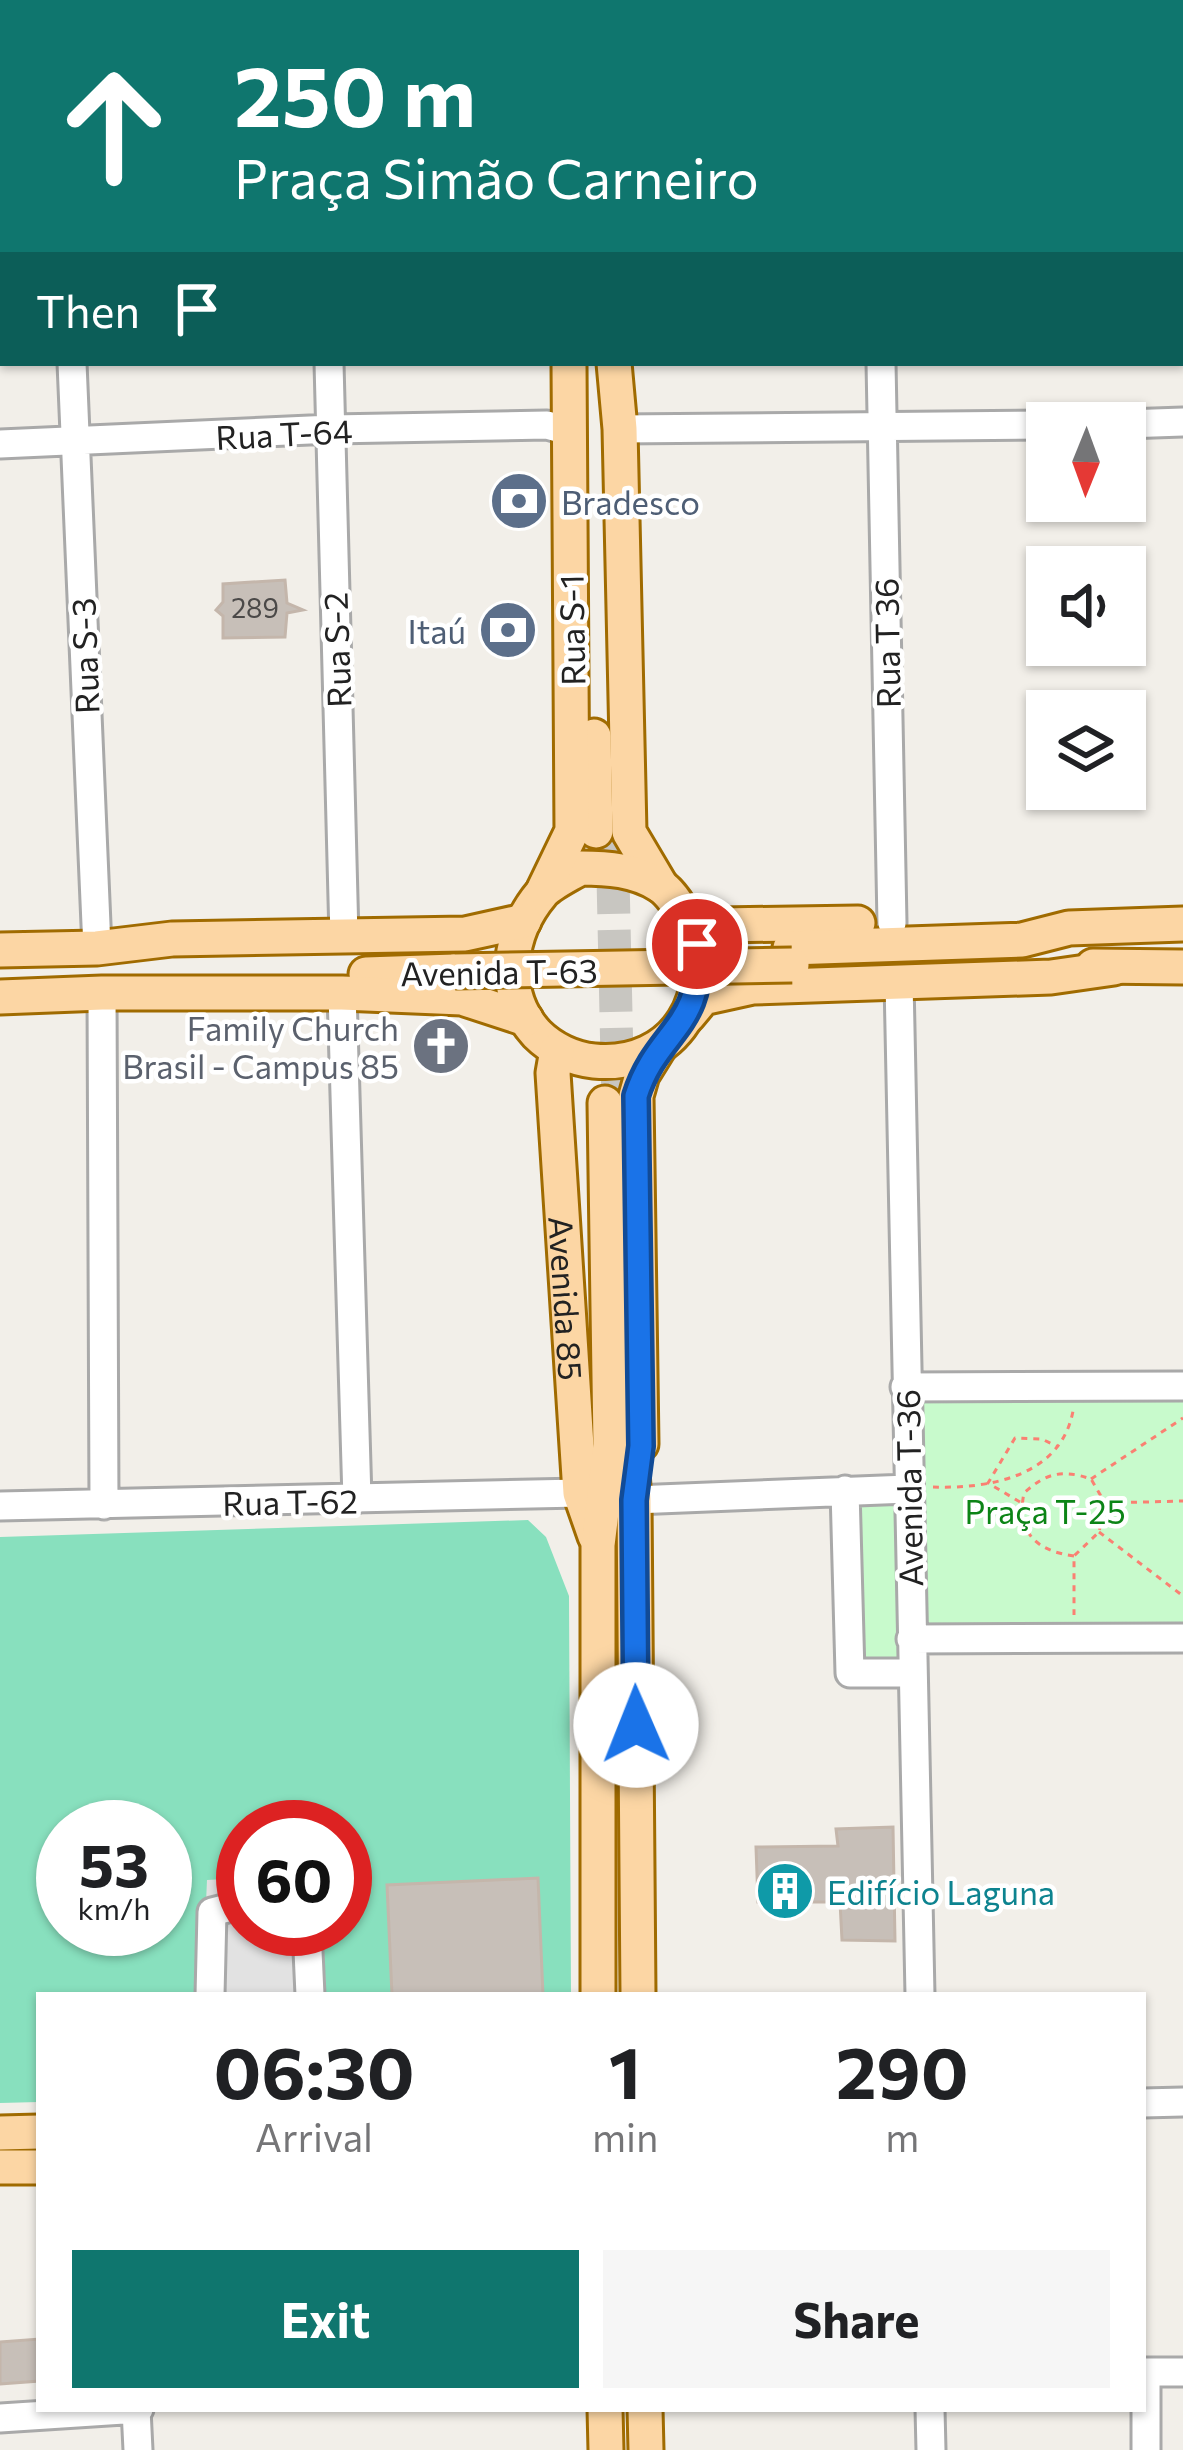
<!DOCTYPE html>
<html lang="en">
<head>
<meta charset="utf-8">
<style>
  body { margin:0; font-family:Commissioner,sans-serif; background:#f6f6f6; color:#202124; height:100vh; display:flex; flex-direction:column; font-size:45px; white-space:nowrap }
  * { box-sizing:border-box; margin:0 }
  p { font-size:39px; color:#757577 }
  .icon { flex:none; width:66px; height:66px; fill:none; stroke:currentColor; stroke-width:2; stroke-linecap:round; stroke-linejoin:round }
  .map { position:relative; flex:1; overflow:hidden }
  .drawer { position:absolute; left:36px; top:1992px; width:1110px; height:420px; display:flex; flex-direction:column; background:#fff; border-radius:0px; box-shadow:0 3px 9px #0004 }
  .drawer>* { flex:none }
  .top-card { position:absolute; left:0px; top:0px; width:1185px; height:366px; box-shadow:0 3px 9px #0004; background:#0f766e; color:#fff; overflow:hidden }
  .needle { width:78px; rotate:181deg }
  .buttons { position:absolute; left:1026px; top:402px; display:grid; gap:24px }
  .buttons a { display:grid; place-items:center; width:120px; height:120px; border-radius:0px; background:#fff; box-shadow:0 3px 9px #0004; font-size:60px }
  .speed { position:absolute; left:36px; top:1800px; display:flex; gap:24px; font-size:60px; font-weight:700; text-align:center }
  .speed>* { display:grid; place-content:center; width:156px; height:156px; border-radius:50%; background:#fff; box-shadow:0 3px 9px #0004; line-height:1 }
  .speed small { font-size:30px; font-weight:400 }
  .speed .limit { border:18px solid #d22; background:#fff; color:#111 }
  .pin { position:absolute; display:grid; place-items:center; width:102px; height:102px; color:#fff; margin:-51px; border:6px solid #fff; border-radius:50%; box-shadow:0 3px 12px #0007 }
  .me { position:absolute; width:132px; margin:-66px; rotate:359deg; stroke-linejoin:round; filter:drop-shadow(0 0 9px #0008) }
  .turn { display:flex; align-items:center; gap:42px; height:252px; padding:0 36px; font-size:54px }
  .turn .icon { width:156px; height:156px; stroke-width:2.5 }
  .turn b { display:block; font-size:84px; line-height:102px }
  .then { display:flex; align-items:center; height:114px; padding:0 36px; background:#0003; gap:24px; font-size:45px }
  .eta { display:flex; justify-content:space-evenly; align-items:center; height:204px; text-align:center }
  .eta b { font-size:72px; font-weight:700; line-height:84px }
  .cta { display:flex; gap:24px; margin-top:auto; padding:24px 36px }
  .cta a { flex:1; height:138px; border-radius:0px; background:#0f766e; color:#fff; font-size:48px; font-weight:700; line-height:138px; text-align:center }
  .cta a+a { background:#f6f6f6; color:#202124 }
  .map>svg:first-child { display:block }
</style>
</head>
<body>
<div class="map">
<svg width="1183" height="2450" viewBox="0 0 1183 2450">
  <rect width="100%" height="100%" fill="#f2efe9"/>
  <path fill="#c8facc" d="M1183,1388V1634L917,1632L907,1390Z
    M901,1497L904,1665L856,1666L853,1498Z"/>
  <path fill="#88e0be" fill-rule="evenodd" d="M528,1520L546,1537L569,1596L571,1995H39V2102L0,2103V1537ZM63,1827H165V1929H63ZM243,1827H345V1929H243Z"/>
  <path fill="#e2e2e2" d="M243,1878V1929H323L326,1995H202L207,1880Z"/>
  <path fill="#c7bfb8" stroke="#c4b6ab" stroke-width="3" d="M285,580L287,603L303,610L287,613L285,637L223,638V616L216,610L223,602V584Z
    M893,1827L895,1941L842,1940L840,1902H758L756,1847L838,1846L836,1829Z
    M538,1878L543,1995H392L387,1885Z
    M39,2339V2381L0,2384V2342Z"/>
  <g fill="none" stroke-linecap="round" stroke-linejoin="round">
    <path stroke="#c8c6c1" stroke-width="33" stroke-dasharray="33 16" stroke-linecap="butt" d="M612,832L618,1105"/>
    <g stroke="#a9a9a9" stroke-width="33">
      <path id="minor" d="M62,0V3
        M311,0L312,3
        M872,0V3
        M72,363L97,948
        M329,363L344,937
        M881,363L892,923
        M1125,424L1183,422
        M620,429L1047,425
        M0,444L332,429L547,425L568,431
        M899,981L920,1995
        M102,993L104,1505
        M342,993L357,1499
        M905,1387L1183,1386
        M845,1490L850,1673H912
        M634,1500L908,1489
        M0,1506L580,1493
        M911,1639L1183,1638
        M307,1929L310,1995
        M210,1995L212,1912L243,1904
        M1143,2103L1183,2102
        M1143,2372H1183
        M136,2409L138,2450
        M930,2409L931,2450
        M0,2418L139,2409
        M1146,2450V2372"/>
    </g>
    <g stroke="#a06b00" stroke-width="39">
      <g id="major">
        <path d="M565,0V3"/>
        <path d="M597,0V3"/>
        <path d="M614,363L620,429L629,832L661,886"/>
        <path d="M594,736L596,831"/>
        <path d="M580,868C608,868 635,870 659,885C672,893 680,908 686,921C722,992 675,1069 594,1061C573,1059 552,1049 537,1034C499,993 508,933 542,893C551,883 569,875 580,868Z"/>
        <path d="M544,889L572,831L569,363"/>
        <path d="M684,917L720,925L858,923"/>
        <path d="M790,948L1022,940L1069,928L1183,924"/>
        <path d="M0,950L97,948L172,939L465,934L524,921"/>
        <path d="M1093,966L1183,967"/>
        <path d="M366,974L455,971"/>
        <path d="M0,997L102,993H342L462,998L526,1019"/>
        <path d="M688,1016L703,998L753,987L1051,977L1114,968"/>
        <path id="s1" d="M557,1050L553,1073L580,1493L595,1536"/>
        <path d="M628,1418L634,1500L638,1995"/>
        <path d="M641,1444L636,1096L642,1075L660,1046"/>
        <path d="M598,1995V1545L610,1445L605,1103"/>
        <path d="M0,2133L39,2132"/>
        <path d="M0,2167H39"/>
        <path d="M605,2409L606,2450"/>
        <path d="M645,2409L646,2450"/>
      </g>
    </g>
    <path stroke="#fa8072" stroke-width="3" stroke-dasharray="6 6" stroke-linecap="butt" d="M1091,1479L1183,1418
      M933,1487C990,1489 1061,1476 1073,1411
      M1020,1502L988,1483L1015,1438L1042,1439L1058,1447
      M1107,1503L1183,1501
      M1099,1532L1183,1596
      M1074,1556C1036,1551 1016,1532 1024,1493C1046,1473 1062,1469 1091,1479L1105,1503L1099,1532L1074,1556V1615"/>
    <use href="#minor" stroke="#fff" stroke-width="27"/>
    <use href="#major" stroke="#fcd6a4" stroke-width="33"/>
    <g stroke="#a06b00" stroke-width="39" stroke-linecap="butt">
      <path id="major-bridge" d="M455,971L792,965"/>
    </g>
    <use href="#major-bridge" stroke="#fcd6a4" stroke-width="33"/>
  </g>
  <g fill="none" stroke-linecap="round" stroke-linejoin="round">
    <g stroke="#114b97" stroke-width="30">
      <path id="route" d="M636,1725L634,1500L641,1446L636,1096C657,1029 706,1027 697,944"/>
    </g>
    <use href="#route" stroke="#1a73e8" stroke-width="21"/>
  </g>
  <defs>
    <g id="bank-disc" transform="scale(3)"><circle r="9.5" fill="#5c6f8a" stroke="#fff"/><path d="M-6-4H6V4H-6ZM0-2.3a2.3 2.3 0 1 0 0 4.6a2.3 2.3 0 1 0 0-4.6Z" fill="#fff"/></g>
    <g id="church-disc" transform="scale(3)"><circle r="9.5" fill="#6b7280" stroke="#fff"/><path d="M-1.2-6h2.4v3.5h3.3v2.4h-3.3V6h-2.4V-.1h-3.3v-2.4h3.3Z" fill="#fff"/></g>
    <g id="building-disc" transform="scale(3)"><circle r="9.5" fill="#0f9aa8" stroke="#fff"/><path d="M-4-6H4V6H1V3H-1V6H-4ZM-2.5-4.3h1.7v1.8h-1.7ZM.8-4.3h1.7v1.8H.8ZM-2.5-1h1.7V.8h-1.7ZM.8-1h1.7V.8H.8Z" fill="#fff"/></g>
  </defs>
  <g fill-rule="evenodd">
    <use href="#bank-disc" x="519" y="501"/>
    <use href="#bank-disc" x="508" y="630"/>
    <use href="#church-disc" x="441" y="1046"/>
    <use href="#building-disc" x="785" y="1891"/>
  </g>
  <g text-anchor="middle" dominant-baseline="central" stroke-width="9" stroke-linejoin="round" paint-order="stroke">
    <g font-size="27" fill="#4b4948">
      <text x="255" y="607">289</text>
    </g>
    <g font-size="33" fill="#222" stroke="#fff">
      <text transform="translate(284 433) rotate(-3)">Rua T-64</text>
      <text transform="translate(571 630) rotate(-91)">Rua S-1</text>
      <text transform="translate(886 643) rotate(-91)">Rua T 36</text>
      <text transform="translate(336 650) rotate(-92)">Rua S-2</text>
      <text transform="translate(84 656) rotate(-92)">Rua S-3</text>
      <text transform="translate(499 971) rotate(-1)">Avenida T-63</text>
      <text stroke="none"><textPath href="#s1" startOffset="249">Avenida 85</textPath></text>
      <text transform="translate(908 1488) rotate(-91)">Avenida T-36</text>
      <text transform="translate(290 1501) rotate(-1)">Rua T-62</text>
    </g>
    <g font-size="33" fill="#4e5e75" stroke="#fff" text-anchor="start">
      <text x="561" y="501">Bradesco</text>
      <text x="466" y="630" text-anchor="end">Itaú</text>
    </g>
    <g font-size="33" fill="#5b616d" stroke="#fff" text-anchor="end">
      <text x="399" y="1027">Family Church<tspan x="399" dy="38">Brasil - Campus 85</tspan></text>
    </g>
    <g font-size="33" fill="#0c8416" stroke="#fff">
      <text x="1045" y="1510">Praça T-25</text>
    </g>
    <g font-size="33" fill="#0d838f" stroke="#fff" text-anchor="start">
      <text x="827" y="1891">Edifício Laguna</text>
    </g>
  </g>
</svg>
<div class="buttons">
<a><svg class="needle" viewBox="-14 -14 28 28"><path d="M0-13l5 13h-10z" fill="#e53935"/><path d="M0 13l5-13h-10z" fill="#757577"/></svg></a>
<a><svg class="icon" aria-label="sound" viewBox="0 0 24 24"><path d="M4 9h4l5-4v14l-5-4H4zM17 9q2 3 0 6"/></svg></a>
<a><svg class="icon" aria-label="layers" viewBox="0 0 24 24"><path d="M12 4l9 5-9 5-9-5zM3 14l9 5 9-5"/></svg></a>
</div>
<div class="speed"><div>53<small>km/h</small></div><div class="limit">60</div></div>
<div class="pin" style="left:697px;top:944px;background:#d93025"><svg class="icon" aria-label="arrive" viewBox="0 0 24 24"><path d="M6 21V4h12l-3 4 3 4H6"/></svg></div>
<svg class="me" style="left:636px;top:1725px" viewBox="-20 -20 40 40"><circle r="19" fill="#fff"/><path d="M0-13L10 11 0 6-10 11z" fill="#1a73e8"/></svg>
<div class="top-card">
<div class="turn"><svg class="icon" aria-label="ahead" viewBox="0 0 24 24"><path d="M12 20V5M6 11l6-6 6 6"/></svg><div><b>250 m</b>Praça Simão Carneiro</div></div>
<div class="then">Then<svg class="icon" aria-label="arrive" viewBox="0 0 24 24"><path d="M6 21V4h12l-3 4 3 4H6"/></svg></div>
</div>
<section class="drawer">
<div class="eta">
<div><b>06:30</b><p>Arrival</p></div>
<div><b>1</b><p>min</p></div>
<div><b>290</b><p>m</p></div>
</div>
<div class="cta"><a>Exit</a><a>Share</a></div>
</section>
</div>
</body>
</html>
